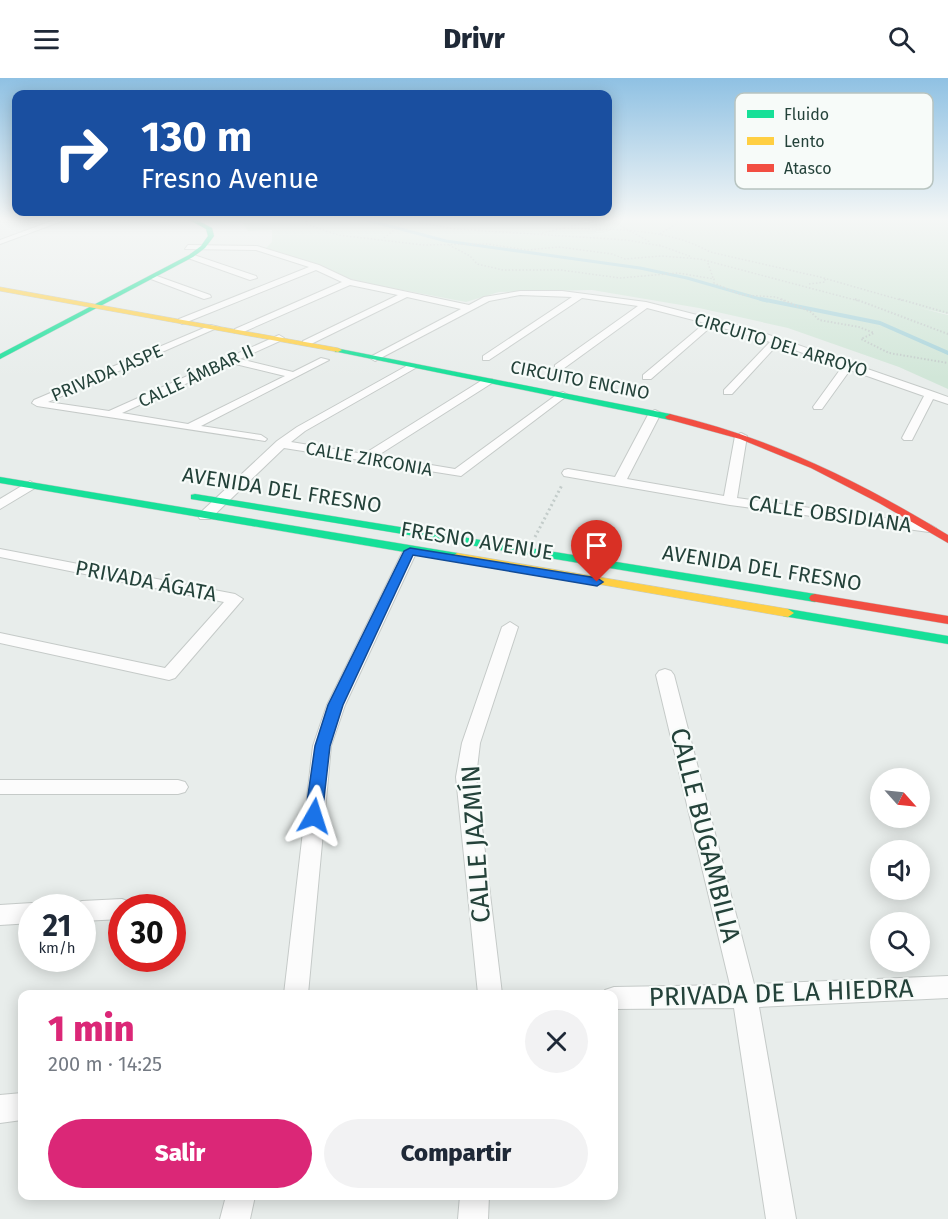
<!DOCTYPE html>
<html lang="es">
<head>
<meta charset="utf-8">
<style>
  body { margin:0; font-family:"Fira Sans",sans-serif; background:#f2f2f3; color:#1f2937; height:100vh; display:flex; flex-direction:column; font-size:22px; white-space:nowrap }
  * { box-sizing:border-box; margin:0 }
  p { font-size:20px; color:#747a83 }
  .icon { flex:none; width:33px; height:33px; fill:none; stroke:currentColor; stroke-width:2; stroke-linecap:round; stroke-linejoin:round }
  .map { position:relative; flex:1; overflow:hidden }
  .drawer { position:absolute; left:18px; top:912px; width:600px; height:210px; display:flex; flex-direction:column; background:#fff; border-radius:12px; box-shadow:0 3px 15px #0003 }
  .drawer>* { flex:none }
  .hud { position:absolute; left:12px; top:12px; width:600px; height:126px; border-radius:12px; box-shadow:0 3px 15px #0003; background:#1a4fa0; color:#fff; overflow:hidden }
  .needle { width:39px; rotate:117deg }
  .fabs { position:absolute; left:870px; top:690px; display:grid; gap:12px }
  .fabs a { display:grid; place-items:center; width:60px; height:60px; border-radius:50%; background:#fff; box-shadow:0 3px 15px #0003; font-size:30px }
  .speed { position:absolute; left:18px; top:816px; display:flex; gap:12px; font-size:30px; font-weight:700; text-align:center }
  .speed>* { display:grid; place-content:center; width:78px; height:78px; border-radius:50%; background:#fff; box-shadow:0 3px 15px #0003; line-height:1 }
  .speed small { font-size:15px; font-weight:400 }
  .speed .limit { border:9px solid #d22; background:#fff; color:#111 }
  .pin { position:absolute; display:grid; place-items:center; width:51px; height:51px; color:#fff; margin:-62px -26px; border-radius:50% 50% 50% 0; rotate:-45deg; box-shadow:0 0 6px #0007 }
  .pin .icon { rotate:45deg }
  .me { position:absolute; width:66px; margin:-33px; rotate:6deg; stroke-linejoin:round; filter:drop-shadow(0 0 4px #0008) }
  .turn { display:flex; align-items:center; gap:21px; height:126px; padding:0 30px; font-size:27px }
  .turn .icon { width:78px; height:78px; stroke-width:2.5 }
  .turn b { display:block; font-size:42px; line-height:51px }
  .round { display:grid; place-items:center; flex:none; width:63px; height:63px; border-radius:32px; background:#f2f2f3 }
  .headline { display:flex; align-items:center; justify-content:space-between; height:102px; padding:0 30px }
  h1 { font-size:36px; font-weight:800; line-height:45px; color:#db2777 }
  .primary-button { display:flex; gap:12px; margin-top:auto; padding:12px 30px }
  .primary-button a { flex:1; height:69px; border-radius:36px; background:#db2777; color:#fff; font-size:24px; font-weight:800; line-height:69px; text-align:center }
  .primary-button a+a { background:#f2f2f3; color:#1f2937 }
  header { display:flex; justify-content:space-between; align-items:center; height:78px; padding:0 30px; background:#fff; font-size:27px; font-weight:800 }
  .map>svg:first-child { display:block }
</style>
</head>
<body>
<header><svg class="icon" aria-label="menu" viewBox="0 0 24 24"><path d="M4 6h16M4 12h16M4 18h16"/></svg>Drivr<svg class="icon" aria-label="search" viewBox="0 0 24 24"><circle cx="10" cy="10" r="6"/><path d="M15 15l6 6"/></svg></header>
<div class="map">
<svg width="948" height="1141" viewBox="0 0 948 1141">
  <rect width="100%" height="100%" fill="#e8edeb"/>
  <path fill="#d1e6d8" d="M197,140H948V236L920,230L948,237V311L899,289L788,250L699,230L592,212L499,214L466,224L360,204L265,171L272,164V152L248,153L243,145C227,144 213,146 197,140Z"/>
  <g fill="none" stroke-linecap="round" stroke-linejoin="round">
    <path stroke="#a9d4db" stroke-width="3" d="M359,140L446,163L640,190L687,200L767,223"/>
    <path stroke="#a9d4db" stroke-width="4" d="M761,221L880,245L948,275"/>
    <g stroke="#c5cac8" stroke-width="2">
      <path id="street" d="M0,140H4L0,143Z
        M60,140H70L0,166V162Z
        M188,167L257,168L319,187L351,202L469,227L484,219L520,213H562L646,224L752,251L934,314L948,319V326L933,321L912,362H904L902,360L924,318L850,292L822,331H814L813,329L842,289L778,266L732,316H724V312L770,264L713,247L651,301H643V297L705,245L647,230L563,291H555V287L638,228L582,220L489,282H483V278L572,219L520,217L489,223L375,283L370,280L372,278L461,231L407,219L309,267H303V263L398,217L350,207L241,255H235V251L342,204L316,192L182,246L178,243L179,241L309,189L256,172L185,171Z
        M191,176L256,198L257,200L250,202L188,180Z
        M154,197L210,217L211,219L204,221L151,201L150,199Z
        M211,247L219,249L48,324L109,333L279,257L284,260L282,262L240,281L293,294L321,280L329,282L201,348L261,357L267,361L265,363L37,328L32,325L34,322ZM231,285L285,298L188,346L122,335Z
        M410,286L419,288L305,353L291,364L364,376L484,301H492V305L377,378L455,391L559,315L563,314L568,317L461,398L284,370L210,441H200L198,438L200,435L277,363L297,349Z
        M655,332L661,335L627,401L724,418L735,358L741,355L747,358L737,420L929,446L936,450L929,454L730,427L564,398L562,395L564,392L568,391L615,399L649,335Z
        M30,403L36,407L35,410L0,431V421Z
        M410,469L417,473L345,627L331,668L308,916H284L313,668L327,627L403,473Z
        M0,471L235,516L243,521L175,600L169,602L0,565V555L165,590L224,524L0,479Z
        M510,544L518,549L480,665L476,699L502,916H478L456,699L462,665L502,549Z
        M665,591L671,593L674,597L754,906L948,898V920L759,929L796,1141H766L734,930L614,931V916H603L605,912L614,909L730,907L656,597L659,593Z
        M0,702H178L185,704L188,709L185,714L178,716H0Z
        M122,821L130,824L133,830H122V841L82,843V830H72L74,826L82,823Z
        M32,825L41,830H32V845L0,847V827Z
        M22,1015V1042L0,1045V1017Z
        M226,1118H255L250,1141H220Z
        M460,1118H489L488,1141H458Z"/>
    </g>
    <g stroke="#c3cbc8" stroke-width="1">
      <path id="fast" d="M186,140H193L212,150L214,158L205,170L193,179L0,281V276L189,177L201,168L208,158L206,151Z
        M335,270L670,336L675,339L670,342L338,274H335Z
        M0,399L457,475L463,479L457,483L0,405Z
        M195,416L815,516L821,520L815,524L191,421V417Z
        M788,531L948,558V566L783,538L782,535L783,532Z"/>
    </g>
    <g stroke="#c3cbc8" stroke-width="1">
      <path id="slow" d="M0,209L338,270L342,272L338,274L0,213Z
        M457,475L788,531L794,535L788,539L453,481L451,479Z"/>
    </g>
    <g stroke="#c3cbc8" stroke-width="1">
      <path id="jam" d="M670,336C772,360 859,403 948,457V465L879,425L811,390L740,361L667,341L665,339Z
        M815,516L948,538V546L811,523L809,520L811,517Z"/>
    </g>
    <path stroke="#c3ccca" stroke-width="1.5" stroke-dasharray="1.5 2" stroke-linecap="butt" d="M300,140L305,141L306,146L338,157L423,167L487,166L527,172L559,169L612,176L625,181L661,178L700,181L859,223
      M395,140L455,151L627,162L661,168
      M608,141L650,164
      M306,143L326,140
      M571,148L608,141
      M564,150C613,152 666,149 710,174L820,199L904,223
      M542,155L564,150
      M660,156L685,140
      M384,160L404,144
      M449,167L470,178L477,186L503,192H561L620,200L678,195L714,201V205L741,217L776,219L784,223
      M659,167L692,179
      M708,185L713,200
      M809,206L825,204V200"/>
    <path stroke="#c3ccca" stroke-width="2" stroke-dasharray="1.5 2" stroke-linecap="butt" d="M781,221L811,234L819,242L859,249L874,255L861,261L889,275L948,285
      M855,221L948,256
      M899,221L948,235"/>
    <path stroke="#c3ccca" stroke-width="3" stroke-dasharray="2 3" stroke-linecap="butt" d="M535,459L562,407"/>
    <use href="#street" fill="#fcfcfc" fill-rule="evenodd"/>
    <use href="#fast" fill="#16e098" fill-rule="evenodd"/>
    <use href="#slow" fill="#ffcf43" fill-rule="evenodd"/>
    <use href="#jam" fill="#f24e42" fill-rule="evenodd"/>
  </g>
  <linearGradient id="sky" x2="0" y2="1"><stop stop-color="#8fc1e3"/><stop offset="0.47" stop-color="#f5f7f6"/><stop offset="1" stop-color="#f5f7f6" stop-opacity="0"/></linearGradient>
  <rect width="948" height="300" fill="url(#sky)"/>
  <path fill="#1a73e8" stroke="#114b97" stroke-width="1.5" d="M410,470L597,500L603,504L597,508L413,477L343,627L330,668L322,738L319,743L314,745L308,743L305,738L315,668L328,627L404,473Z"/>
  <g text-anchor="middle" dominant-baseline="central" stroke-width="4.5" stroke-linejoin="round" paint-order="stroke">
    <g font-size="18" fill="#24423a" stroke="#f7fbf9">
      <text transform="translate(781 267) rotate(17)">CIRCUITO DEL ARROYO</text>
      <text transform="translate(107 295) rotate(-23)">PRIVADA JASPE</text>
      <text transform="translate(196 298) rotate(-25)">CALLE ÁMBAR II</text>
      <text transform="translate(580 302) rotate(11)">CIRCUITO ENCINO</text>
      <text transform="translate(369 381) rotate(10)">CALLE ZIRCONIA</text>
    </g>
    <g font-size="21" fill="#24423a" stroke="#f7fbf9">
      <text transform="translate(282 412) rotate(9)">AVENIDA DEL FRESNO</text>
      <text transform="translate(830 436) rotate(8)">CALLE OBSIDIANA</text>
      <text transform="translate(477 463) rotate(9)">FRESNO AVENUE</text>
      <text transform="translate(762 490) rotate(9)">AVENIDA DEL FRESNO</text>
      <text transform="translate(146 503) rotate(11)">PRIVADA ÁGATA</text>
    </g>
    <g font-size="26" fill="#24423a" stroke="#f7fbf9">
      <text transform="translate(705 757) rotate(76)">CALLE BUGAMBILIA</text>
      <text transform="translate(476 766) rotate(-94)">CALLE JAZMÍN</text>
      <text transform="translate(781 915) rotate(-2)">PRIVADA DE LA HIEDRA</text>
    </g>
  </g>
  <rect x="735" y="15" width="198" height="96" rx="9" fill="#f7fbf9" stroke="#b8c4c0" stroke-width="1.5"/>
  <rect x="747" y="32" width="27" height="8" fill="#16e098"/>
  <rect x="747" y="59" width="27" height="8" fill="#ffcf43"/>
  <rect x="747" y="86" width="27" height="8" fill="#f24e42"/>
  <g font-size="16" fill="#24423a">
    <text x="784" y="42">Fluido</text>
    <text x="784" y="69">Lento</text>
    <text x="784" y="96">Atasco</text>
  </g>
</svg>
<div class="fabs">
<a><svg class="needle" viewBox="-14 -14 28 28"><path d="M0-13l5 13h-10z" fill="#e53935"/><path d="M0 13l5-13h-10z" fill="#747a83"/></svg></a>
<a><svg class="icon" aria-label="sound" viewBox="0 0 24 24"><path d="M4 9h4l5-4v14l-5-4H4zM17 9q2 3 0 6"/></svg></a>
<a><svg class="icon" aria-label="search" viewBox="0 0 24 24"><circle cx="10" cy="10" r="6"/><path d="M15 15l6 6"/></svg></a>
</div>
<div class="speed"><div>21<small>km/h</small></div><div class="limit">30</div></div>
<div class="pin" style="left:597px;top:504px;background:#d93025"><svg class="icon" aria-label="arrive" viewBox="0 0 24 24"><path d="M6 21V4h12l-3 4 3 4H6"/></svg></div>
<svg class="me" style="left:314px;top:738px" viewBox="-20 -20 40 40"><path d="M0-17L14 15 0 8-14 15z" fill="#1a73e8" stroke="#fff" stroke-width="4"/></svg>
<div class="hud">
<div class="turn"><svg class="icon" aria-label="right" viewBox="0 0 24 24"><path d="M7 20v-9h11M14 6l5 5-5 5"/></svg><div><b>130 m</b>Fresno Avenue</div></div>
</div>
<section class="drawer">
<div class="headline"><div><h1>1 min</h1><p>200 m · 14:25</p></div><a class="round"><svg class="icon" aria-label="close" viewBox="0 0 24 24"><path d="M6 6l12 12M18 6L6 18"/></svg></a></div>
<div class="primary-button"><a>Salir</a><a>Compartir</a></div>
</section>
</div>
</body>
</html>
